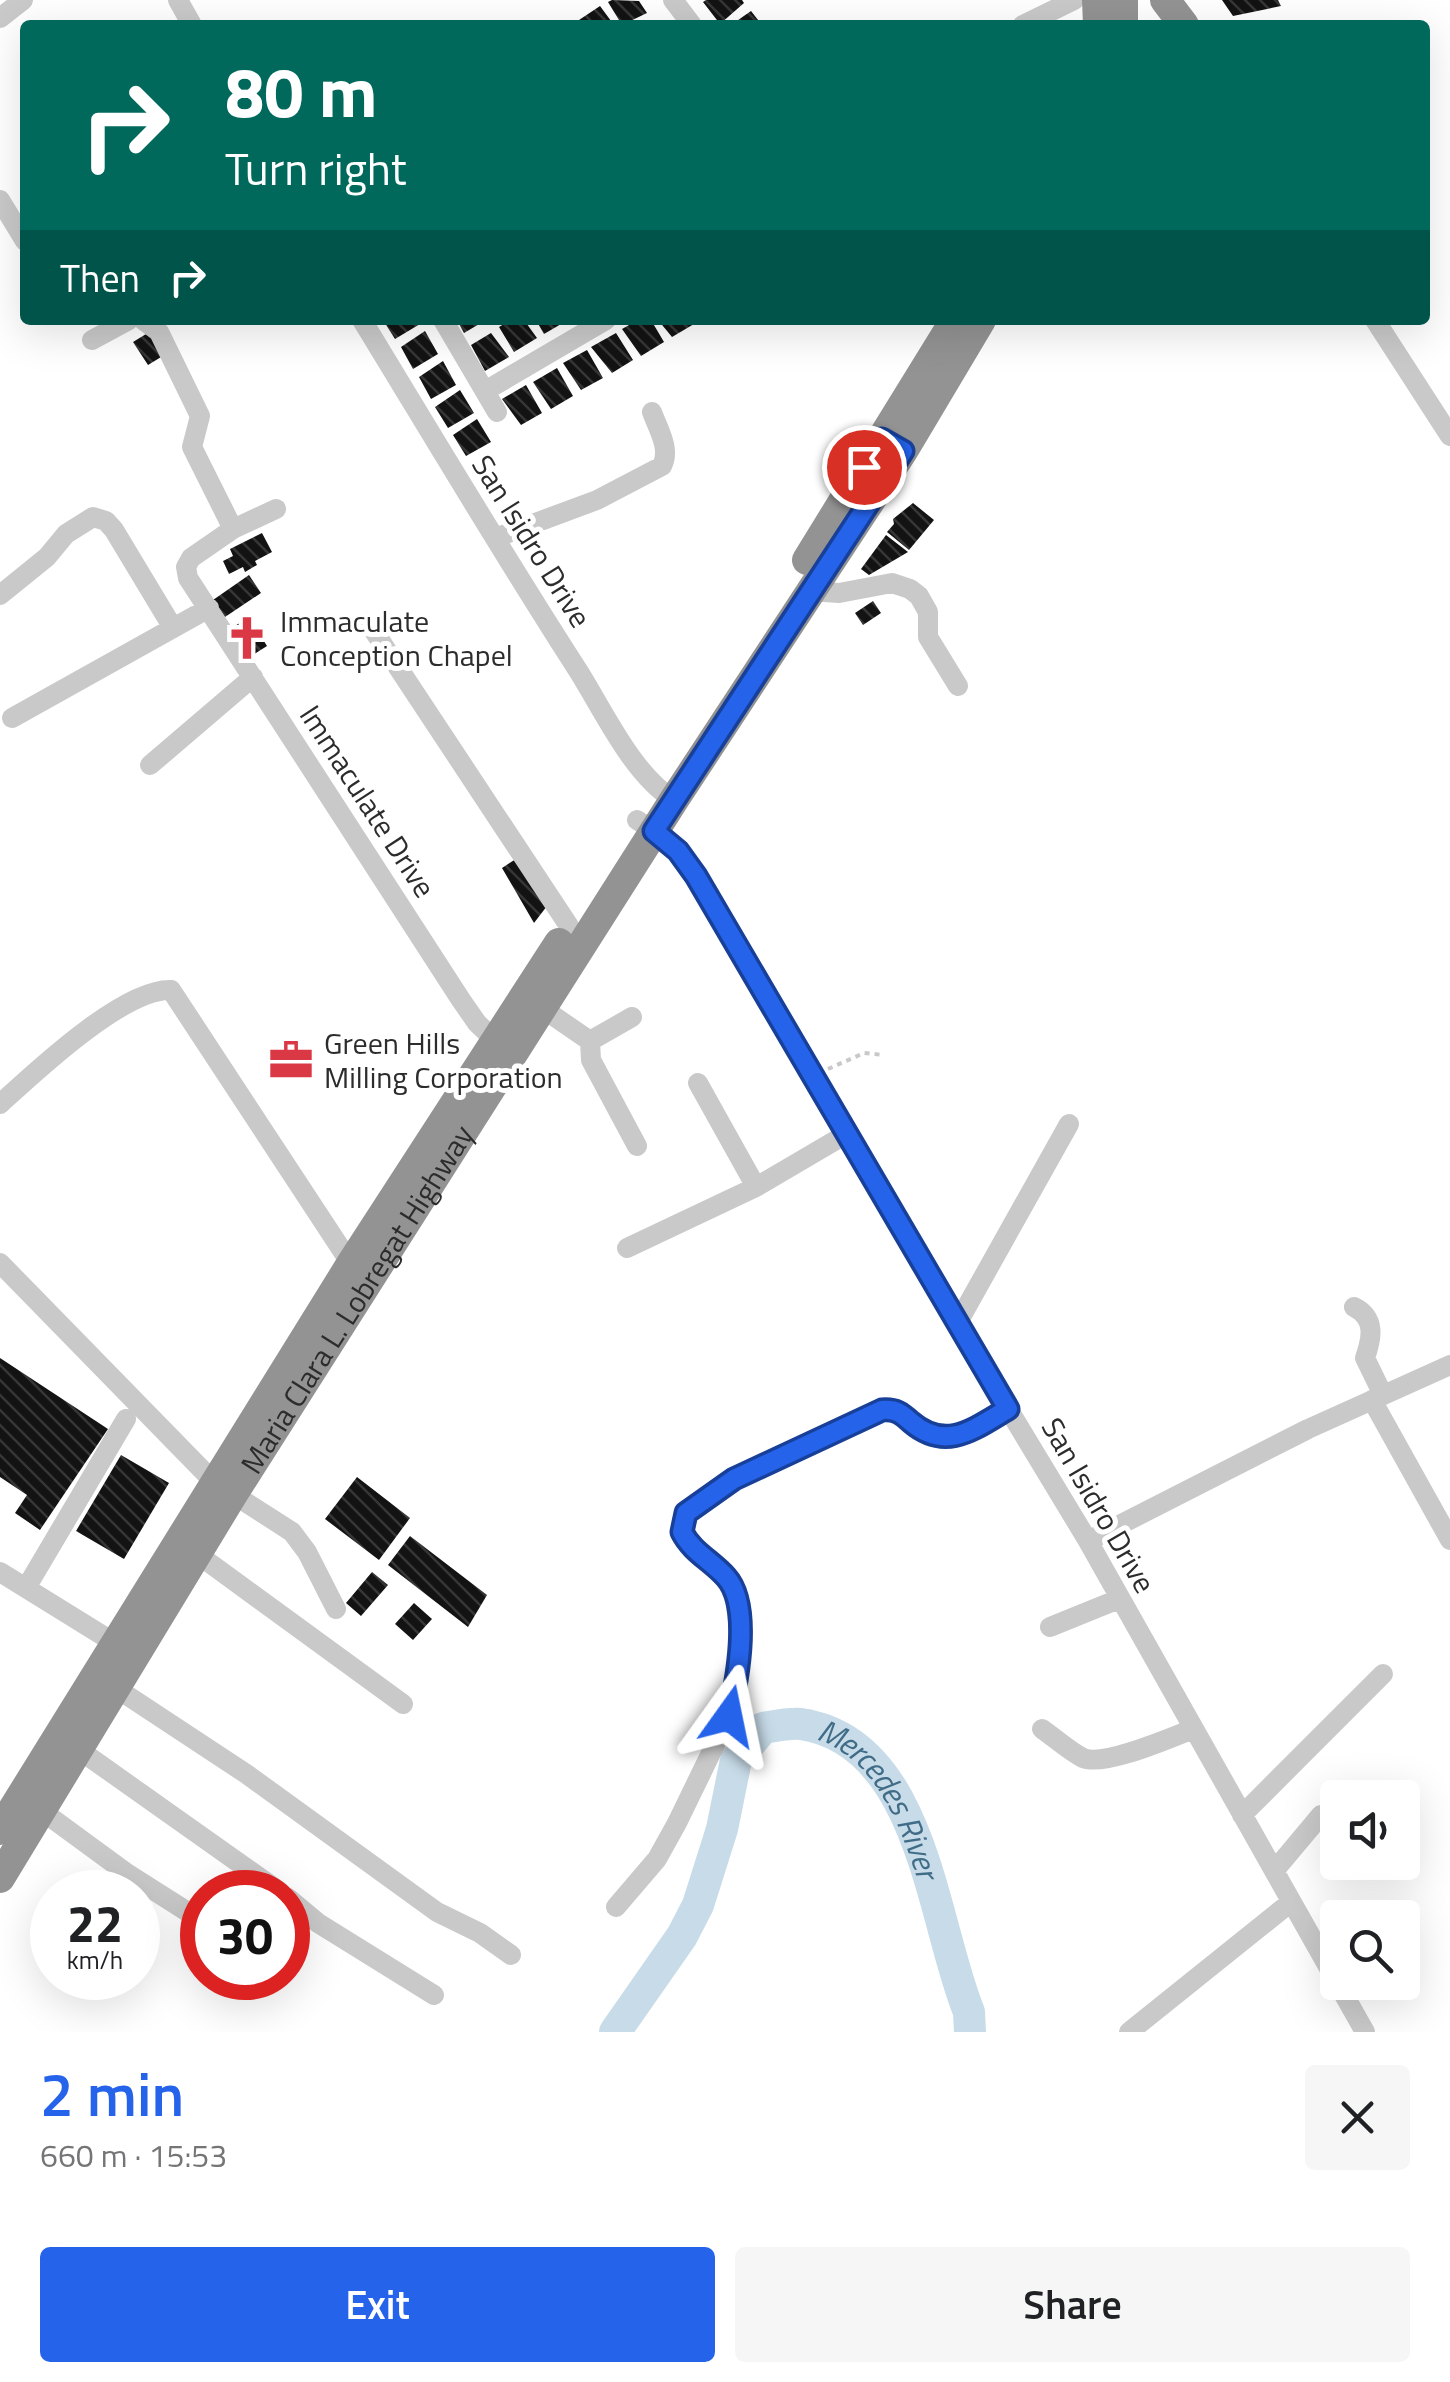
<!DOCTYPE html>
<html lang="en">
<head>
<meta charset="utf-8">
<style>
  body { margin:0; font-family:"Titillium Web",sans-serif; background:#f6f6f6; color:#202124; height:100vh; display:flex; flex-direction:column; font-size:38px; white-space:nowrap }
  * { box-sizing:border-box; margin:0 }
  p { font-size:32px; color:#757577 }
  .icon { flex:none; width:55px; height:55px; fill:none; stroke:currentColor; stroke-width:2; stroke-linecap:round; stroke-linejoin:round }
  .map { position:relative; height:2032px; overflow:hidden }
  .sheet { display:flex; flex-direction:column; background:#fff; flex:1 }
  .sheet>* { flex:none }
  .guide { position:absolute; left:20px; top:20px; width:1410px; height:305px; border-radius:10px; box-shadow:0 10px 40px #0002; background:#00695c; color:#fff; overflow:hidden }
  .buttons { position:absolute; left:1320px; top:1780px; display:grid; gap:20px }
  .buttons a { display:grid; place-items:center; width:100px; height:100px; border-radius:10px; background:#fff; box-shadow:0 10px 40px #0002; font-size:50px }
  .speed { position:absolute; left:30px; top:1870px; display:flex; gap:20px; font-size:50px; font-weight:700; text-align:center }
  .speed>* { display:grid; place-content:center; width:130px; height:130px; border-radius:50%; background:#fff; box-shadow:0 10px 40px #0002; line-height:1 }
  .speed small { font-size:25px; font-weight:400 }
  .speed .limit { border:15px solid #d22; background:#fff; color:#111 }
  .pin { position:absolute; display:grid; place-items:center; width:85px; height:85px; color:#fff; margin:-42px; border:5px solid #fff; border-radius:50%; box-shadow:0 2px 10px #0007 }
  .me { position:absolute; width:110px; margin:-55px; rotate:12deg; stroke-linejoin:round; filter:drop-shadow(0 0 8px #0008) }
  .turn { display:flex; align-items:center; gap:35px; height:210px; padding:0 40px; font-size:45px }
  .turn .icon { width:130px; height:130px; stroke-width:2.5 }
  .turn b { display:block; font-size:70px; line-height:85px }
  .then { display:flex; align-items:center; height:95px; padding:0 40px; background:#0003; gap:20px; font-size:38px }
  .round { display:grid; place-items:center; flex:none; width:105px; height:105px; border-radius:10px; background:#f6f6f6 }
  .headline { display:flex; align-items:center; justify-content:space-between; height:170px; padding:0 40px }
  h1 { font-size:60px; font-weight:600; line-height:75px; color:#2563eb }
  .primary-button { display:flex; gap:20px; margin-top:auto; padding:20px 40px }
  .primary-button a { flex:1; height:115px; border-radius:10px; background:#2563eb; color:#fff; font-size:40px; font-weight:600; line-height:115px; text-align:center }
  .primary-button a+a { background:#f6f6f6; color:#202124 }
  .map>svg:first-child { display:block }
</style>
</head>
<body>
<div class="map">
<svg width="1450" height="2032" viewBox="0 0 1450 2032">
  <defs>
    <pattern id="building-back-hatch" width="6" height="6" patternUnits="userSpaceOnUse" patternTransform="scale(2.5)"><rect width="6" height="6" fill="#131313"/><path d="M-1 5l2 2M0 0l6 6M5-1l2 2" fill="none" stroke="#363636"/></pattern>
  </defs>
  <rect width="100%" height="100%" fill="#fff"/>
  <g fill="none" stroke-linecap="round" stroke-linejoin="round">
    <path stroke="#c7dbe8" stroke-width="32" id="s1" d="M615,2032L682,1936L698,1905L722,1829L736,1760L763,1728C775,1726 789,1723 801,1724C923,1742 932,1922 969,2012L970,2032"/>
  </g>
  <path fill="url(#building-back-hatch)" d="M612,0L639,1L647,13L622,25L608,2Z
    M706,0H742L744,3L720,24L703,2Z
    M1222,0H1278L1281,6L1233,16Z
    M600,6L614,25H582L579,20Z
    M751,11L762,25H731Z
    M383,320H418L420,324L395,339Z
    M457,320H486L464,333Z
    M511,320H524L537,338L514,352L499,327Z
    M536,320H568L544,334Z
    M638,320H651L664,342L641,356L622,329Z
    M658,320H692L694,324L672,337Z
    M151,331L166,354L148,365L133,342Z
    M425,331L438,354L413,369L401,347Z
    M491,333L509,357L485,371L471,345Z
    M616,333L633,360L612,373L591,347Z
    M587,350L603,378L581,390L563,363Z
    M443,361L456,385L431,399L419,377Z
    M557,368L573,396L551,409L533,382Z
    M526,385L542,413L521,425L502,399Z
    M460,390L474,413L448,428L435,407Z
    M477,419L491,442L466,456L453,435Z
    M913,503L934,520L909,550L887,532L894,524L893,519Z
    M262,533L272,552L255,561L257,565L245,572L243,567L229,574L223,561L233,556L230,549Z
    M886,535L908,552L869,575L861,569Z
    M249,575L261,593L225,617L213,600Z
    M873,601L881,613L863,625L855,613Z
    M249,617L267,646L245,660L227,631Z
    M519,857L547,906L534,923L502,868Z
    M0,1358L108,1429L40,1530L15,1513L27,1495L0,1477Z
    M121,1455L169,1483L124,1559L76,1531Z
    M357,1477L410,1518L379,1560L325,1519Z
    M410,1536L487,1595L468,1627L388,1565Z
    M372,1572L388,1585L361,1616L346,1603Z
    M414,1603L432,1619L413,1640L395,1624Z"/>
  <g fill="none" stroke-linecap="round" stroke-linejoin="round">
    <path stroke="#c9c9c9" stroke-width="4" stroke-dasharray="5 5" stroke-linecap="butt" d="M828,1069L864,1053L883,1055"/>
    <path stroke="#c9c9c9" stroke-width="20" d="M178,0L192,25
      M673,0L692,25
      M0,18L23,0
      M1023,25L1074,0
      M0,200L25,241
      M143,320L159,332L200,416L192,447L233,529L191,558L186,567L188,578L461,1000L477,1023L503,1048
      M362,320C434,438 504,556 579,672C604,712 633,775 674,800
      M443,320L497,412
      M1375,320L1450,436
      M92,340L129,320
      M485,391L606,320
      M233,529L276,509
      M495,538L597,500L662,466C671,449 658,429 652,412
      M810,591L839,593L892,583L910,589L919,596L928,612V637L958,686
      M0,595L47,557L66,534L93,517L106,521L114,530L173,628
      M368,622L569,926
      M12,718L209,608
      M150,765L253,677
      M637,820L667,840L687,862L769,997L929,1278L1088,1541L1365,2032
      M542,1008L590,1041L591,1060L637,1146
      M590,1041L632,1017
      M698,1083L756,1187
      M0,1104C35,1072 124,988 171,990L351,1264L360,1270
      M627,1248L756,1187L848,1133
      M0,1263L215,1483
      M1354,1307C1376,1318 1372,1338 1365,1358L1383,1395
      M957,1324L1069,1124
      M1372,1400L1450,1540
      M233,1494L292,1532L307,1552L336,1609
      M1088,1541L1308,1429L1450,1365
      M196,1553L403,1704
      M0,1572L126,1650
      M26,1588L126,1419
      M1050,1627L1119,1599
      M116,1688L245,1773L437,1912L480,1933L511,1955
      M1042,1729C1055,1738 1069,1751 1083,1758C1104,1767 1170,1738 1193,1729
      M78,1749L280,1892
      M42,1811L128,1874L202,1921
      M1242,1815L1383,1674
      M1274,1871L1321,1815
      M288,1898L318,1923L434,1995
      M616,1907L657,1859L677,1823L729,1716L739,1669L741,1644L734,1589L728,1579L687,1543L681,1532L687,1513L734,1479L882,1410C899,1409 905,1418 918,1427C948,1450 980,1425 1008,1409
      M1129,2032L1291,1902"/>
    <g stroke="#939393" stroke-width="30">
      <path d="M1097,0L1098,25"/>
      <path d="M1165,0L1184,25"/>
      <path d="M1123,25V0"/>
      <path d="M807,560L955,320"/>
      <path d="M0,1830L351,1264L559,943"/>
      <path id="s2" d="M0,1878L233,1494L674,800L903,451L981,320"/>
    </g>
  </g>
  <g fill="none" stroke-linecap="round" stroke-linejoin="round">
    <g stroke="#184099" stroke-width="25">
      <path id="route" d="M729,1716C737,1681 752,1606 726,1577C712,1561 692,1552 682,1532L686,1513L734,1479L882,1410C896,1409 901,1413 911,1422C946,1452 974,1429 1008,1409L696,876L678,851L654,831L903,451L882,439L864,467"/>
    </g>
    <use href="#route" stroke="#2563eb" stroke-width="18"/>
  </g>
  <defs>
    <g id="church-bare" transform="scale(3.45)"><path d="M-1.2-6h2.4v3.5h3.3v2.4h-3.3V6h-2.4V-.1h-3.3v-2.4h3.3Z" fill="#d93844" stroke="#fff" stroke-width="2.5" paint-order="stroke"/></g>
    <g id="office-bare" transform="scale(3.45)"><path d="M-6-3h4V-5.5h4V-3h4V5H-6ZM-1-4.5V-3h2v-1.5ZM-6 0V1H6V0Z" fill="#d93844" stroke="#fff" stroke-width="2.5" paint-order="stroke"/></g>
  </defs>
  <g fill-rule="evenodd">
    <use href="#church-bare" x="247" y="638"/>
    <use href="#office-bare" x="291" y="1060"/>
  </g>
  <g text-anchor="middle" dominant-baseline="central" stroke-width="10" stroke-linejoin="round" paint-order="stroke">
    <g font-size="30" fill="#2c2c2c" stroke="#fff">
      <text transform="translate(532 541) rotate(58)">San Isidro Drive</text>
      <text transform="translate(368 801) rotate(57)">Immaculate Drive</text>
      <text stroke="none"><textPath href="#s2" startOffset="680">Maria Clara L. Lobregat Highway</textPath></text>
      <text transform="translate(1099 1505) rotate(60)">San Isidro Drive</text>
    </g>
    <g font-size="30" fill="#2c2c2c" stroke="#fff" text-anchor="start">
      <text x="280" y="621">Immaculate<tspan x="280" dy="34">Conception Chapel</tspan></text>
      <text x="324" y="1043">Green Hills<tspan x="324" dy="34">Milling Corporation</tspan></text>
    </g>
    <g font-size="32" font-style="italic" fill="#406c88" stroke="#fff">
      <text stroke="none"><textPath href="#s1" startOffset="498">Mercedes River</textPath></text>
    </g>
  </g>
</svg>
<div class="buttons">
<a><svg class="icon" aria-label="sound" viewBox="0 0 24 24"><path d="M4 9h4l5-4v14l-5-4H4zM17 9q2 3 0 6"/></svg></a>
<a><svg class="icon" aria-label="search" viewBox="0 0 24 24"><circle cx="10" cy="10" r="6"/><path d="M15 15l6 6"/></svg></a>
</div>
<div class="speed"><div>22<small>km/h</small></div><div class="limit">30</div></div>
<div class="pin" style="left:864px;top:467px;background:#d93025"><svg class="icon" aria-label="arrive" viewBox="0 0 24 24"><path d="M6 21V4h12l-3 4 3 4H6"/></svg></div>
<svg class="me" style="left:729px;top:1716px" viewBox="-20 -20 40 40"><path d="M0-17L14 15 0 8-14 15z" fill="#2563eb" stroke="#fff" stroke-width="4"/></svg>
<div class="guide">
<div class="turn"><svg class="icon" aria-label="right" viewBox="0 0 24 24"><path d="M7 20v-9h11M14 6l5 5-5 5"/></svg><div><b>80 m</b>Turn right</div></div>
<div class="then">Then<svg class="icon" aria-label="right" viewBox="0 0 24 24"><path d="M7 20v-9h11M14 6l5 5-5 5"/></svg></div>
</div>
</div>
<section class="sheet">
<div class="headline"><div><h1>2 min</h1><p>660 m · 15:53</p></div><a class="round"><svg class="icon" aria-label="close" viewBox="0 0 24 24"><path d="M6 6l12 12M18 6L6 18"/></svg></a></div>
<div class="primary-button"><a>Exit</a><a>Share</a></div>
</section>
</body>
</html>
